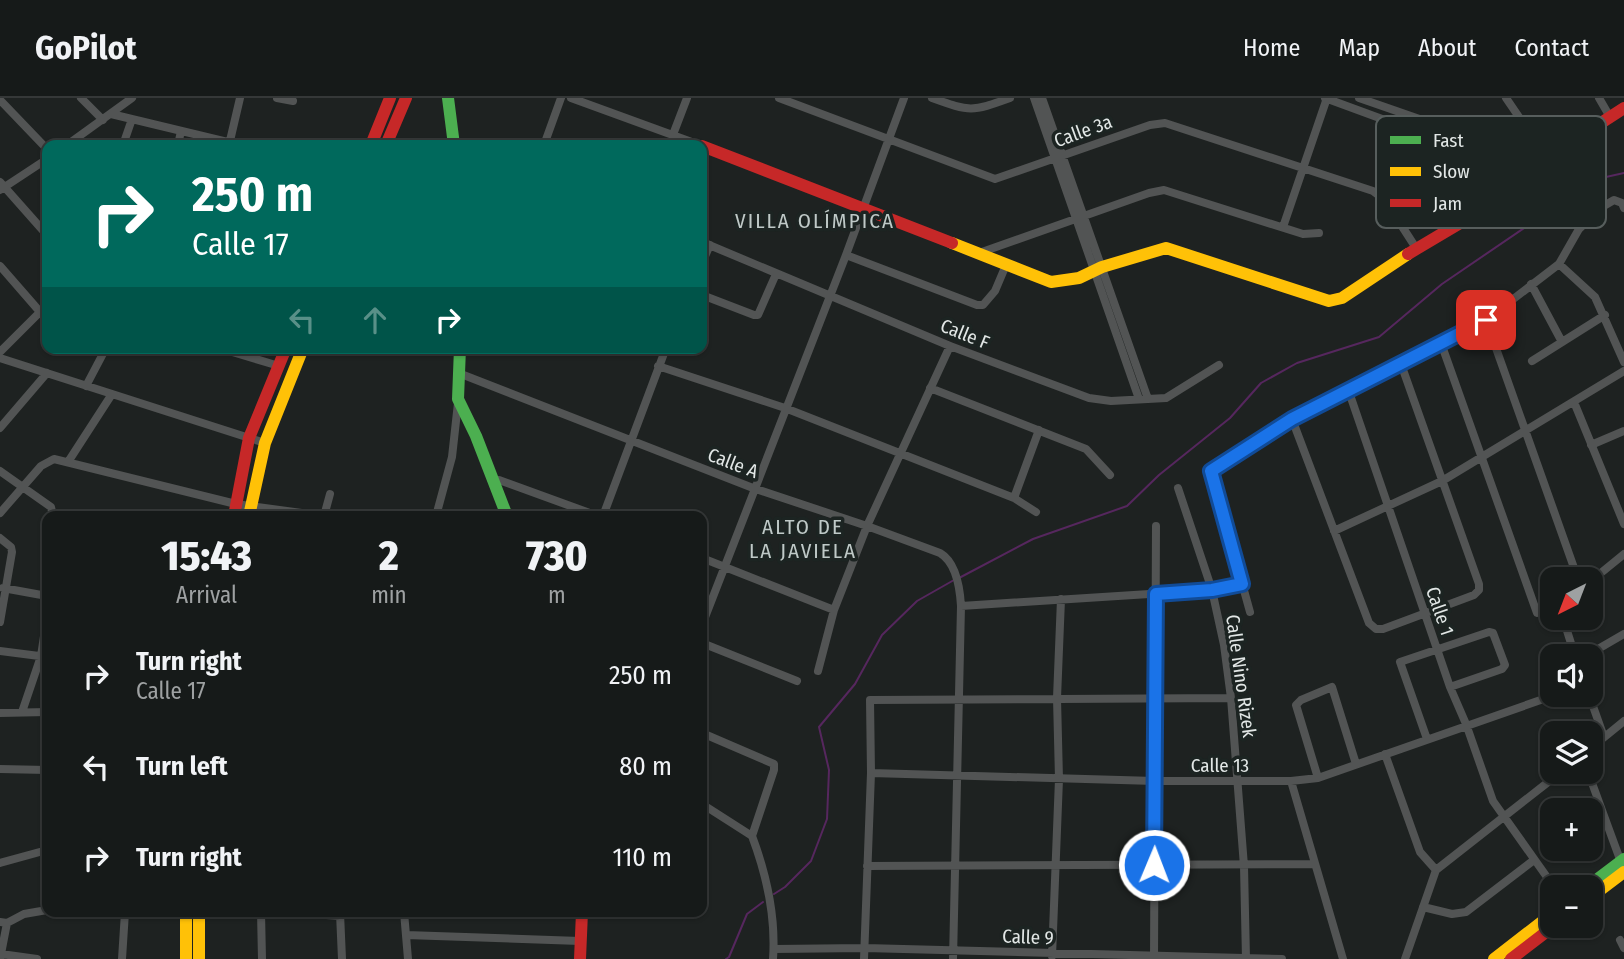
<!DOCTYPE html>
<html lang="en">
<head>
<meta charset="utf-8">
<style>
  body { margin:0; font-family:"Fira Sans Condensed",sans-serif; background:#232726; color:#f1f3f6; height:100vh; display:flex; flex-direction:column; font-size:26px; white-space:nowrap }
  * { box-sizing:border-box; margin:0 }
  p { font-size:23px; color:#9ea1a2 }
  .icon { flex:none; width:38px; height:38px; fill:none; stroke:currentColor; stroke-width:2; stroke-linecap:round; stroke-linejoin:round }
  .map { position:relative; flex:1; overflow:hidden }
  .sheet { position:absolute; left:42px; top:413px; width:665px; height:406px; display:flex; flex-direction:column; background:#161a19; border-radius:14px; box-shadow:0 2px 5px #0004,0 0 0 2px #353838 }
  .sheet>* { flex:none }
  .top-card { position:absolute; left:42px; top:42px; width:665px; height:214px; border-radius:14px; box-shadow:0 2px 5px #0004,0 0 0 2px #353838; background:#00695c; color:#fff; overflow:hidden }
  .needle { width:46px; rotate:222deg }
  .buttons { position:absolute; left:1540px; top:469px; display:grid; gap:14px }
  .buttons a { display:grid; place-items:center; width:63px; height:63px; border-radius:14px; background:#161a19; box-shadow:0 2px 5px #0004,0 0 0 2px #353838; font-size:35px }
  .pin { position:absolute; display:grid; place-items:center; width:60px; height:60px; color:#fff; margin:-30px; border-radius:14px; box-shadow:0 4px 10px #0006 }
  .me { position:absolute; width:77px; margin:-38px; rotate:1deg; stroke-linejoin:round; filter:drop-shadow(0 0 5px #0008) }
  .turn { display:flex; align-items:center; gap:24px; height:147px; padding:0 35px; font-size:32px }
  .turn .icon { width:91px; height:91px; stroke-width:2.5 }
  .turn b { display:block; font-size:49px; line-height:60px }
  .lanes { display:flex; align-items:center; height:66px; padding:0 35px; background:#0003; justify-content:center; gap:35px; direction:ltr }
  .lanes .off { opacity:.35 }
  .eta { display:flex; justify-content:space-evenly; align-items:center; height:119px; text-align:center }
  .eta b { font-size:42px; font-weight:800; line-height:49px }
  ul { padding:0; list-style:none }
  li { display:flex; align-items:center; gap:21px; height:91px; padding:0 35px }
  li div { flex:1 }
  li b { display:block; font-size:26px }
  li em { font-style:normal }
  header { display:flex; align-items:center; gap:42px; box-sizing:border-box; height:98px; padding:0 35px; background:#161a19; border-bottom:2px solid #353838 }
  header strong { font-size:33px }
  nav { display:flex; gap:38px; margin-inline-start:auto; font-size:24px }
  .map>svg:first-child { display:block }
</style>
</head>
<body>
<header>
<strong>GoPilot</strong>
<nav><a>Home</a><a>Map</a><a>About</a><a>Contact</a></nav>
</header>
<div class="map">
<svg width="1624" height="861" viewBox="0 0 1624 861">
  <rect width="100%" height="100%" fill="#1e2221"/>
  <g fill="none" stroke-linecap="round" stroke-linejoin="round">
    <path stroke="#56275e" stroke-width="2" d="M959,480L1033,441L1127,408L1159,377L1230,320L1261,285L1297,265L1379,239L1442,186L1552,111L1597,81L1624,75
      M774,796L785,789L811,763L827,721L829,672L819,629L855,586L882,537L917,503L954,482
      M726,861L729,859L747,816L763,804"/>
    <path stroke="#525454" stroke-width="8" d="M81,0L103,22
      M277,0L293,3
      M571,0L700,47
      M779,0L995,81L1150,27L1165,25L1373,93L1385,102L1416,150
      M932,0C971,14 971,14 1010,0
      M1034,0L1139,301
      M1042,0L1148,301
      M1325,0L1423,36L1441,50L1482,112
      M1359,0L1431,25L1491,105
      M1506,0L1547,60
      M1599,0L1610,19
      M0,2L47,51
      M111,16L240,47
      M67,47L132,0
      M123,47L132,21
      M178,47L181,33
      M229,47L240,0
      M544,47L561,0
      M669,47L687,0
      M0,84L47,137
      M0,92L47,61
      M1283,129L1327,0
      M702,144L950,248L1089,300L1111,303L1166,300L1219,267
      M979,155L1149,95L1164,92L1303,136L1319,135
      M846,157L977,207H983L995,193L1006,167
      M702,165L710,147
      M1559,166L1595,199L1624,264
      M0,168L41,215L47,217
      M1531,186L1562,244
      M702,197L754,217H758L776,176
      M1486,222L1578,481
      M1441,245L1537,515L1552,511
      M219,250L279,268
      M0,254L47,207
      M0,260L265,345
      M1532,263L1605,217
      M658,268L785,310L1014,400L1036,414
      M461,276L753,390L867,428L940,455C957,465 960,491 961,508L953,861
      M86,288L106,250
      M930,290L1086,351L1110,377
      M1348,291L1486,222L1559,166L1579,131L1602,109L1614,102L1622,105L1624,110
      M1574,304L1624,426
      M1292,321L1369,525L1376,531H1383L1474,497L1479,492V486L1401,266
      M0,330L47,275
      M1591,347L1624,333
      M68,364L112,296
      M0,373L51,409L53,418
      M492,382H499L598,418
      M1178,390L1212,492L1224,547L1231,600L1244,768L1246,861
      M1014,400L1039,332
      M0,415L41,368L54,361L236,406L324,418L330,396
      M436,418L452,359L458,305
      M603,418L666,250
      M1334,433L1442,383L1624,273
      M0,440L11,449L12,454L0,524
      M702,460L834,512
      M1591,483L1624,456
      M3,490L47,498
      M961,508L1212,492L1242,486
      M1250,514L1211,373L1292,321L1348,291L1450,589L1466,626L1493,703L1554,789
      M1563,520L1575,558
      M702,527L846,157L904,0
      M702,545L797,583
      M0,553L47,559
      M1586,558L1624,536
      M818,573L834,512L867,428L950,248
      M1589,597L1604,639
      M22,614L41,558L47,518
      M0,615L47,614
      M702,635L774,666V672L752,738
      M1427,641L1400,564L1489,534L1493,535L1505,567L1502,571L1450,589
      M1591,650L1624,623
      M1385,656L1420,754L1436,772
      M0,671L47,672
      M1588,674L1622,767
      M871,675L1155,683H1291L1318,680L1555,597
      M1318,680L1296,607L1301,602L1332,589L1356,666
      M1291,683L1343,861
      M702,706L752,738
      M752,738C767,778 776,819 773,861
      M0,765L47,752
      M867,768L1315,766
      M1423,809L1452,816L1466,814L1534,762
      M261,814L262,861
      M285,814L340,818
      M404,814L408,861
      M340,815L342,861
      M0,824L7,825L24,816L47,812
      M406,837L580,843
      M1620,842L1624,850
      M774,851L865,850L1282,861
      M1,856L37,861
      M1052,858L1059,681L1057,600L1061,501
      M0,861L7,825
      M122,861L125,814
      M864,861L871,675L870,602L1231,600
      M1154,861L1156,428
      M1405,861L1436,772L1561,674"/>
    <path stroke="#4caf50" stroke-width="12" d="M448,0L454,47
      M460,250L458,301L476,338L507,418
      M1587,789L1624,761"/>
    <path stroke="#ffc107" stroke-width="12" d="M952,145L1051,184L1079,180L1102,169L1166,150L1329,203L1342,200L1408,156
      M249,418L265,345L303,250
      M1591,799L1624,774
      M186,814V861
      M199,814V861
      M1494,861L1552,816"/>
    <path stroke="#c62828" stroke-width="12" d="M371,47L390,0
      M386,47L406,0
      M702,48L952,145
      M1408,156L1482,112L1547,60L1624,10
      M234,418L249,340L286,250
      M580,861L582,814
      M1511,861L1554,828"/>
  </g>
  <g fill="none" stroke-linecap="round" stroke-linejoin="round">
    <g stroke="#114b97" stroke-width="18">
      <path id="route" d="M1154,767L1156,496L1212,492L1242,486L1211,373L1292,321L1486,222"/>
    </g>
    <use href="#route" stroke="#1a73e8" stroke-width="12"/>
  </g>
  <g text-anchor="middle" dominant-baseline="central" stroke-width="7" stroke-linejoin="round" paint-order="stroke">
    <g font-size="19" fill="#e2e7e6" stroke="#1c2422">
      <text transform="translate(1083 33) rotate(-20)">Calle 3a</text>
      <text transform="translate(965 236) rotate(22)">Calle F</text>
      <text transform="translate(733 365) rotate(21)">Calle A</text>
      <text transform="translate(1440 513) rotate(71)">Calle 1</text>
      <text transform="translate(1241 578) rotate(82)">Calle Nino Rizek</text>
      <text x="1220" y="667">Calle 13</text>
      <text transform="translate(1028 839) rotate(2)">Calle 9</text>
    </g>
    <g font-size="21" letter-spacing="2" fill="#bfc9c7" stroke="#1c2422">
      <text x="815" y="123">VILLA OLÍMPICA</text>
      <text x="803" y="429">ALTO DE<tspan x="803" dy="24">LA JAVIELA</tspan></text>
    </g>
  </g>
  <rect x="1376" y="18" width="230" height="112" rx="10" fill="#1c2422" stroke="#575e5d" stroke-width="2"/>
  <rect x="1390" y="38" width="31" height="8" fill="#4caf50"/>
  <rect x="1390" y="69" width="31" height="9" fill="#ffc107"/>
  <rect x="1390" y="101" width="31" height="8" fill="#c62828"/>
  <g font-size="19" fill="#e2e7e6">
    <text x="1433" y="49">Fast</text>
    <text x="1433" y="80">Slow</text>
    <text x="1433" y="112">Jam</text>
  </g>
</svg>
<div class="buttons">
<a><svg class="needle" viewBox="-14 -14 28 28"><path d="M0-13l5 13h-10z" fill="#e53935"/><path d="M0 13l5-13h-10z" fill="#9ea1a2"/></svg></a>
<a><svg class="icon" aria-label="sound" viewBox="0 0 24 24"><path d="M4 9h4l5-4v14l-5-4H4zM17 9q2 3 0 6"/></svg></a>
<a><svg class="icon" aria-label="layers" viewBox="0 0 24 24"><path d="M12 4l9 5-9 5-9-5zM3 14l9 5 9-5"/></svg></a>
<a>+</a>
<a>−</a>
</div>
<div class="pin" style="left:1486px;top:222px;background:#d93025"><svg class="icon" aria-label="arrive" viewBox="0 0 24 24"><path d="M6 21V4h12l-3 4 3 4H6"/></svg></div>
<svg class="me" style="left:1154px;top:767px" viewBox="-20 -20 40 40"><circle r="17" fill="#1a73e8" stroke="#fff" stroke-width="3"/><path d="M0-11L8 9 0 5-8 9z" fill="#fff"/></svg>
<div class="top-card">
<div class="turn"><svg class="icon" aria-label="right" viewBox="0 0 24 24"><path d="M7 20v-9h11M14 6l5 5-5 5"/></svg><div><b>250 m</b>Calle 17</div></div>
<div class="lanes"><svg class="icon off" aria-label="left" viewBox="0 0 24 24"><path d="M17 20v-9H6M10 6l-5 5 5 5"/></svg><svg class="icon off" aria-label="ahead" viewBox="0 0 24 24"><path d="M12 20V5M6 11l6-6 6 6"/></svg><svg class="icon" aria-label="right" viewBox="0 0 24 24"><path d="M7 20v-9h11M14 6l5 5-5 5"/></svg></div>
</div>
<section class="sheet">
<div class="eta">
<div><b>15:43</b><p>Arrival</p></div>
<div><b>2</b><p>min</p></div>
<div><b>730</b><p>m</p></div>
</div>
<ul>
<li><svg class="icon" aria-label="right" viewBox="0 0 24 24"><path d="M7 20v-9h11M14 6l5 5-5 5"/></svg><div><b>Turn right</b><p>Calle 17</p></div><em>250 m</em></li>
<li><svg class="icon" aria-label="left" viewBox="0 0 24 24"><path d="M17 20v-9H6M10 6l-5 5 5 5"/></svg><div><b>Turn left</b></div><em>80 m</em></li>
<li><svg class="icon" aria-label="right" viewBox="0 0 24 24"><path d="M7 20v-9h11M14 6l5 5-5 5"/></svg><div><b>Turn right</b></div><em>110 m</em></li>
</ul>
</section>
</div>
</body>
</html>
